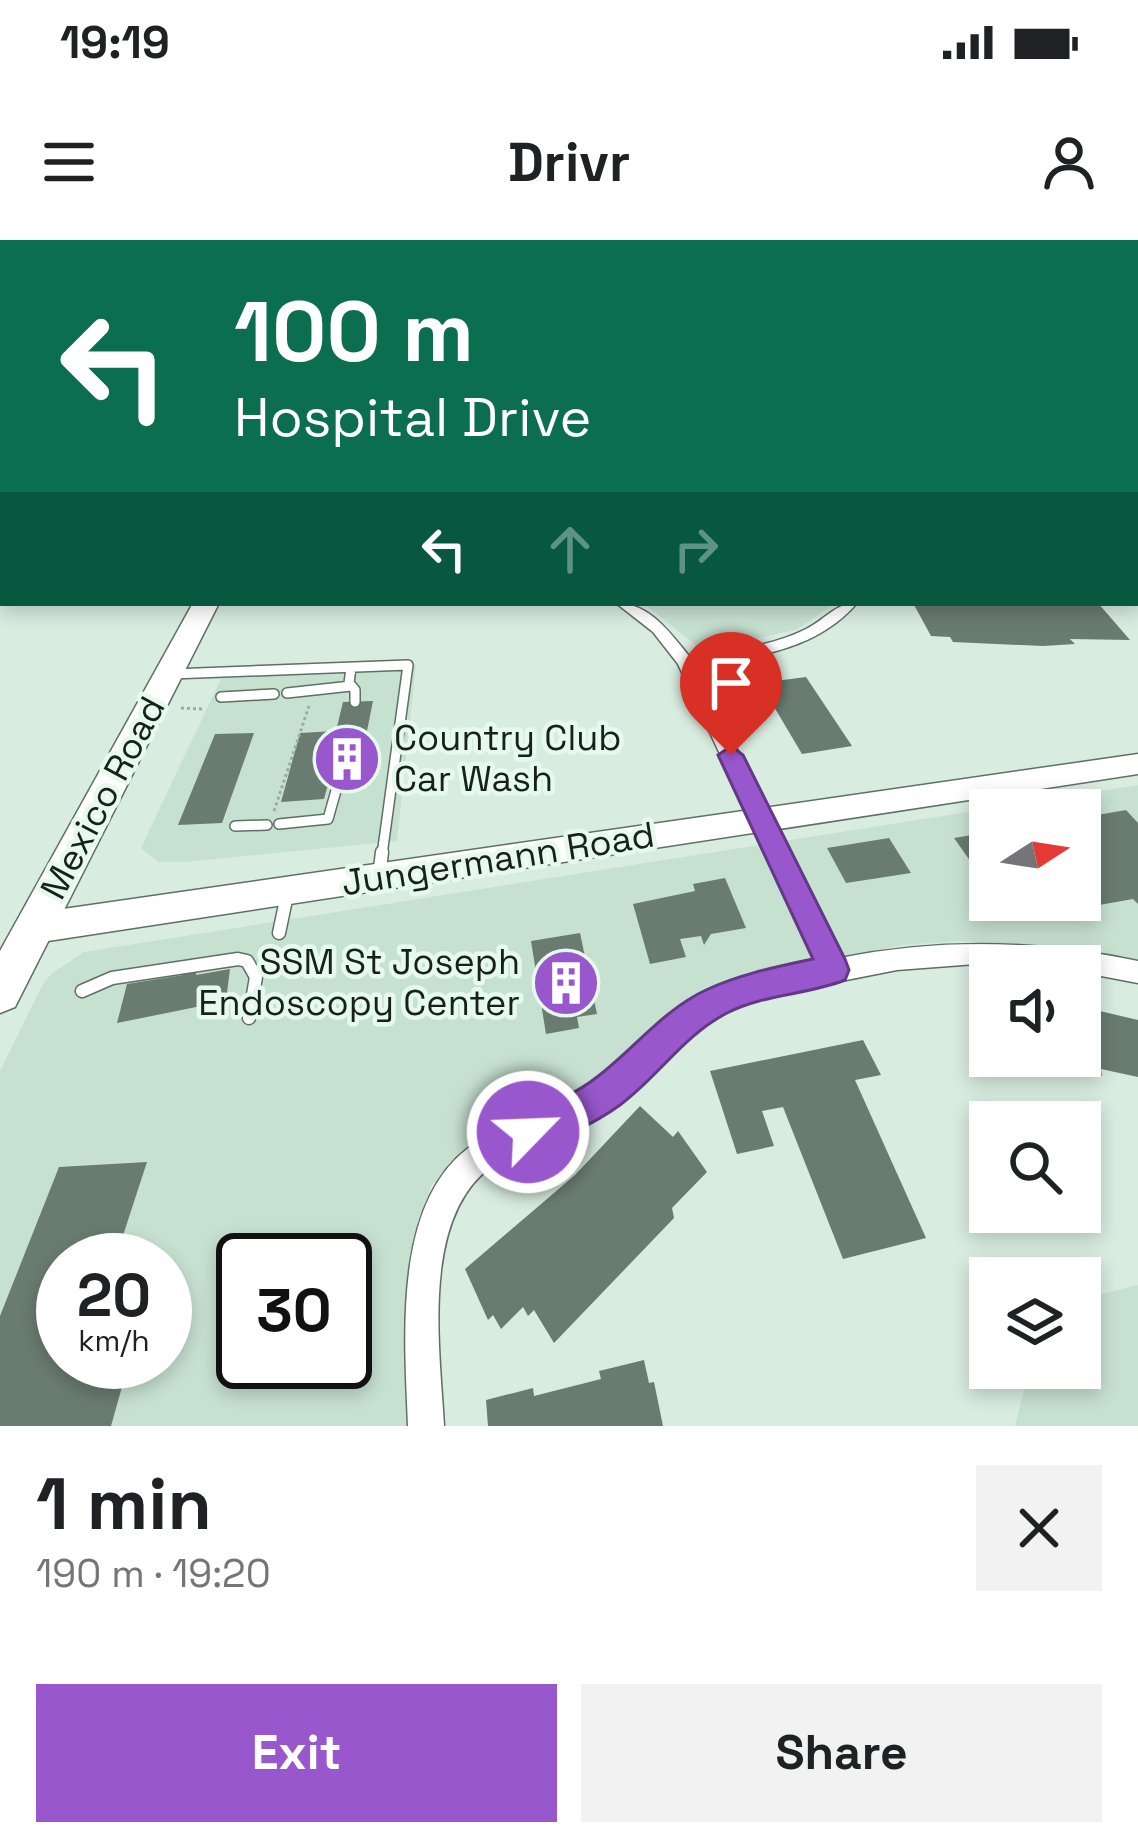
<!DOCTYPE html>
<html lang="en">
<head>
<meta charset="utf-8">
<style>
  body { margin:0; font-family:"Space Grotesk",sans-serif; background:#f2f2f2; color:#202124; height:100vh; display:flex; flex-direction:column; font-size:45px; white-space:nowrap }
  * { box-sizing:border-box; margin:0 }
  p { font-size:39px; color:#757577 }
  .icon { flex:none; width:66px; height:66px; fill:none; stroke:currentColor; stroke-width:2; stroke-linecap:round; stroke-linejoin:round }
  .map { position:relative; height:1186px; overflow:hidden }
  .details { display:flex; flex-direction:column; background:#fff; flex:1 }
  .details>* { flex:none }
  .banner { position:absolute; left:0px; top:0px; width:1140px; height:366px; box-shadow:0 6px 18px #0003; background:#0b6e4f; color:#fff; overflow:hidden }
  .needle { width:78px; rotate:78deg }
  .tools { position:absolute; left:969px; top:549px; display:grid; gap:24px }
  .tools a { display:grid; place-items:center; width:132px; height:132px; border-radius:0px; background:#fff; box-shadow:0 6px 18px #0003; font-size:60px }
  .speed { position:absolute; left:36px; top:993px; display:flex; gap:24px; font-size:60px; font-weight:700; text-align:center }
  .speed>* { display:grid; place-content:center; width:156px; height:156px; border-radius:50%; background:#fff; box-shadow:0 6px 18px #0003; line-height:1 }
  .speed small { font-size:30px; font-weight:400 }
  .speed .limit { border:6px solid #111; border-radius:18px; background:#fff; color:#111 }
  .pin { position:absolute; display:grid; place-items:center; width:102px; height:102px; color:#fff; margin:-123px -51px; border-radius:50% 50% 50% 0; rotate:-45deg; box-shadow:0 0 12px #0007 }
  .pin .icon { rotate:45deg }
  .me { position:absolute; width:132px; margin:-66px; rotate:66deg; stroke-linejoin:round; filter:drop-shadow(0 0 9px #0008) }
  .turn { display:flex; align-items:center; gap:42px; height:252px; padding:0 36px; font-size:54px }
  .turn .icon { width:156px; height:156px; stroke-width:2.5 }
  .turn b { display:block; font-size:84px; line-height:102px }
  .lanes { display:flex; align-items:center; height:114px; padding:0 36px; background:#0003; justify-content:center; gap:60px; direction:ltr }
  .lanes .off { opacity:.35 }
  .round { display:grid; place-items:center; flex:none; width:126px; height:126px; border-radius:0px; background:#f2f2f2 }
  .overview { display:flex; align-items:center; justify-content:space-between; height:204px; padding:0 36px }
  h1 { font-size:72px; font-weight:700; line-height:90px }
  .cta { display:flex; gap:24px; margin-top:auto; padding:24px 36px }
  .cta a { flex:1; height:138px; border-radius:0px; background:#9857cc; color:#fff; font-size:48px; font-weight:700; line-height:138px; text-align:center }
  .cta a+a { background:#f2f2f2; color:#202124 }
  .status { display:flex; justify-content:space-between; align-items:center; height:84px; padding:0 60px; background:#fff; direction:ltr }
  .status svg { height:33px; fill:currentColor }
  header { display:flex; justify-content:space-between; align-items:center; height:156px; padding:0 36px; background:#fff; font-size:54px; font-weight:700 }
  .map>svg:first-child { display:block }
</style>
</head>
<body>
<div class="status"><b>19:19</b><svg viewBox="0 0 49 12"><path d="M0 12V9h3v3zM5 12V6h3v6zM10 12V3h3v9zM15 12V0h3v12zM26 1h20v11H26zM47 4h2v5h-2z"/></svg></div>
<header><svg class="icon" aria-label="menu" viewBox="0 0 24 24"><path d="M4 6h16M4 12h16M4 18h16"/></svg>Drivr<svg class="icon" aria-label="person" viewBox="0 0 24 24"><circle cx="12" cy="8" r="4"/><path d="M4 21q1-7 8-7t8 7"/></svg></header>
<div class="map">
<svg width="1138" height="1186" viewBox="0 0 1138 1186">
  <rect width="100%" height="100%" fill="#d9ece0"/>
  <path fill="#c7e1d1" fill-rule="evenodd" d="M643,363H836L796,390L702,410Z
    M409,419L416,425L397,601L185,622H158L141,608L227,426Z
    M1138,545V723L1066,708L961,701L904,705L794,725L731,742L695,759L595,841L556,864L476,895L431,946L417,986L408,1049L411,1186H0V831L41,748L51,734L84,712ZM990,570H1080V660H990ZM63,1020H165V1122H63ZM243,1020H345V1122H243Z
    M1138,1045V1186H1015L1026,1143L1036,1128H1080V1070L1098,1055Z"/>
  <path fill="#6a7b70" d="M913,363H1098L1130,400L1070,399L1075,404L1043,406L953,402L950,397L931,396Z
    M806,437L852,506L802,514L760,443Z
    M373,461L356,546L327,548L324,559L281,562L300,493L336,491L343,462Z
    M254,493L222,583L178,585L215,494Z
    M1126,570L1138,583V664L1133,659L1071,670L1063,660H1080V578Z
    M990,592V649L954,598Z
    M889,598L911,633L846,643L827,608Z
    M725,638L746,688L711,694L704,705L701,696L680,699L686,717L650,724L633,664L695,651L693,644Z
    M580,693L597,774L577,777L579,788L546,794L531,701Z
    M197,727L196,735L230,729L226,761L117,783L127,744L183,735L184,730Z
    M1080,761L1087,768L1138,780V837L1101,829L1102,836L1063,826L1061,816H1080Z
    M863,800L881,835L855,840L926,998L843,1019L783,867L762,871L774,906L737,914L710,831Z
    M640,866L673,897L678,891L707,932L672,968L674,978L554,1103L534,1070L528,1076L523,1067L501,1089L493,1075L488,1080L465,1029L575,935Z
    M147,922L115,1020H63V1122H129L111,1186H0V1076L59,927Z
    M644,1120L649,1143L654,1142L663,1186H488L486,1160L533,1148L534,1156L601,1139L599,1131Z"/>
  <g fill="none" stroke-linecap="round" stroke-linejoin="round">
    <g stroke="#5f6f65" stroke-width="12">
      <path id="lane-far1" d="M351,428L349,443L355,450V462
        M172,434L408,425L382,615
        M287,453L351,446
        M221,457L274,454
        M279,584L328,579L337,547
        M235,586L267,585"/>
    </g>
    <g stroke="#5f6f65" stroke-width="15">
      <path id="lane" d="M379,637L382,612
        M279,693L287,655
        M82,751L112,738L238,719L247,721L256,737L249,778"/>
    </g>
    <g stroke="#5f6f65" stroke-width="3">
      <path id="street" d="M616,363C650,363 670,393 690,417C729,411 770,407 806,389C825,380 835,363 857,363C816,411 754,417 696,426L840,718C940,698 1038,700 1138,721V743L1080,732V726L976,724L897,730L760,757L719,774C674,805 638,849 591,878C560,897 522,905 492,926C420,978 440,1109 444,1186H408C405,1103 392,967 467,909C503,881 551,873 589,847C629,818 661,780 703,755C738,735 778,729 817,722L678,424L653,392Z"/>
    </g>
    <g stroke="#5f6f65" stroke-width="3">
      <path id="secondary" d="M1137,208H1138V219H1137Z
        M1138,514V534L35,703L23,698L18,688L23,678L35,673Z"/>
    </g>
    <g stroke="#5f6f65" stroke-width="3">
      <path id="primary" d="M193,363H219L15,767L0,773V711Z"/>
    </g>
    <g stroke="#5f6f65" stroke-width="3">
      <path id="highway" d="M1137,177H1138V189H1137Z"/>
    </g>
    <path stroke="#9caba2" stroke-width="3" stroke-dasharray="3 3" stroke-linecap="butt" d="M181,468L203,469
      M274,571L309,466"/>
    <use href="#lane-far1" stroke="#fff" stroke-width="9"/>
    <use href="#lane" stroke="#fff" stroke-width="12"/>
    <use href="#street" fill="#fff" fill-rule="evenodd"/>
    <use href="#secondary" fill="#fff" fill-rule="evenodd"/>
    <use href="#primary" fill="#fff" fill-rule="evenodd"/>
    <use href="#highway" fill="#fff" fill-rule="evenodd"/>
  </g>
  <linearGradient id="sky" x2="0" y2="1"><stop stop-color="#74aebe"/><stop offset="0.49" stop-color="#eef6f1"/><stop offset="1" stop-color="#eef6f1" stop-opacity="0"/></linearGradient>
  <rect width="1138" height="327" fill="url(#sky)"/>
  <path fill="#9857cc" stroke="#633985" stroke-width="3" d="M731,506L743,515L845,719L849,730L845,740C807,755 764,754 727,773C684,795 658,837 620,865C591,886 561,898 528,910L514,905L509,892L514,878C544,866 572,857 597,837C634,809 663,770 706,750C740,734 776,727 813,719L718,515Z"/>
  <defs>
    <g id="building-disc" transform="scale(3.45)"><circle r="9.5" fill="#9857cc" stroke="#e6f9ed"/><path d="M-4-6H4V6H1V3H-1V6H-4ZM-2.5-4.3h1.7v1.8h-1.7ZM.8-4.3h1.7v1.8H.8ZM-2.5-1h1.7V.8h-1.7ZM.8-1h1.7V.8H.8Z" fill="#fff"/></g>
  </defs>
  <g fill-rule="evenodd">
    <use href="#building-disc" x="347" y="519"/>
    <use href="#building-disc" x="566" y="743"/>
  </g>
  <g text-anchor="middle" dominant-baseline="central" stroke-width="9" stroke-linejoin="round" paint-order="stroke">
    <g font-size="36" fill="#19201c" stroke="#e6f9ed" text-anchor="start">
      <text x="394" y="498">Country Club<tspan x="394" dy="41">Car Wash</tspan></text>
      <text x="520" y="722" text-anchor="end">SSM St Joseph<tspan x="520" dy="41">Endoscopy Center</tspan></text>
    </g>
    <g font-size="36" fill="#19201c" stroke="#e6f9ed">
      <text transform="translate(103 558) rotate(-62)">Mexico Road</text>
      <text transform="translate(498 619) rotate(-9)">Jungermann Road</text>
    </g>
  </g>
</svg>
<div class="tools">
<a><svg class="needle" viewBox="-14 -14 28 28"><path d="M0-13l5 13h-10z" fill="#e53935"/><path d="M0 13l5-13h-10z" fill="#757577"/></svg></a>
<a><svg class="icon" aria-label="sound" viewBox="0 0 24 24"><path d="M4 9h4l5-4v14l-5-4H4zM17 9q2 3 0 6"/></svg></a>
<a><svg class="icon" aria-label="search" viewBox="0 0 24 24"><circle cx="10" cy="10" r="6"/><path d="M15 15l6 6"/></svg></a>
<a><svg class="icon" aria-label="layers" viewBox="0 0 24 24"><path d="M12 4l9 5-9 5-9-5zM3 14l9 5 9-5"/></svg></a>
</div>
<div class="speed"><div>20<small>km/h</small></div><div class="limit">30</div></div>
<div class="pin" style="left:731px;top:515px;background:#d93025"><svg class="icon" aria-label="arrive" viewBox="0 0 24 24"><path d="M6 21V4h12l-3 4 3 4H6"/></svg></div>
<svg class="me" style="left:528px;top:892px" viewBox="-20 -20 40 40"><circle r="17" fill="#9857cc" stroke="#fff" stroke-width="3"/><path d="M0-11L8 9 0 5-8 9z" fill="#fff"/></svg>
<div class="banner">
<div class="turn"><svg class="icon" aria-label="left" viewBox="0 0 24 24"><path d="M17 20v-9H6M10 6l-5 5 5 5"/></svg><div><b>100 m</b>Hospital Drive</div></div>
<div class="lanes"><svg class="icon" aria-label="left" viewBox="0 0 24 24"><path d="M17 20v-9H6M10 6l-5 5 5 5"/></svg><svg class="icon off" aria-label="ahead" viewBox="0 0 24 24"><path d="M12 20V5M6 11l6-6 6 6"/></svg><svg class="icon off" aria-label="right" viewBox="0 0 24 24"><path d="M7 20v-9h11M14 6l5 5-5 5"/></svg></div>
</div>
</div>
<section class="details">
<div class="overview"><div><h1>1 min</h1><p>190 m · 19:20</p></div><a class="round"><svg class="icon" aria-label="close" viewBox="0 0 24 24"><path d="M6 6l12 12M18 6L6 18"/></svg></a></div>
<div class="cta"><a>Exit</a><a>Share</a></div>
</section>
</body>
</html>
